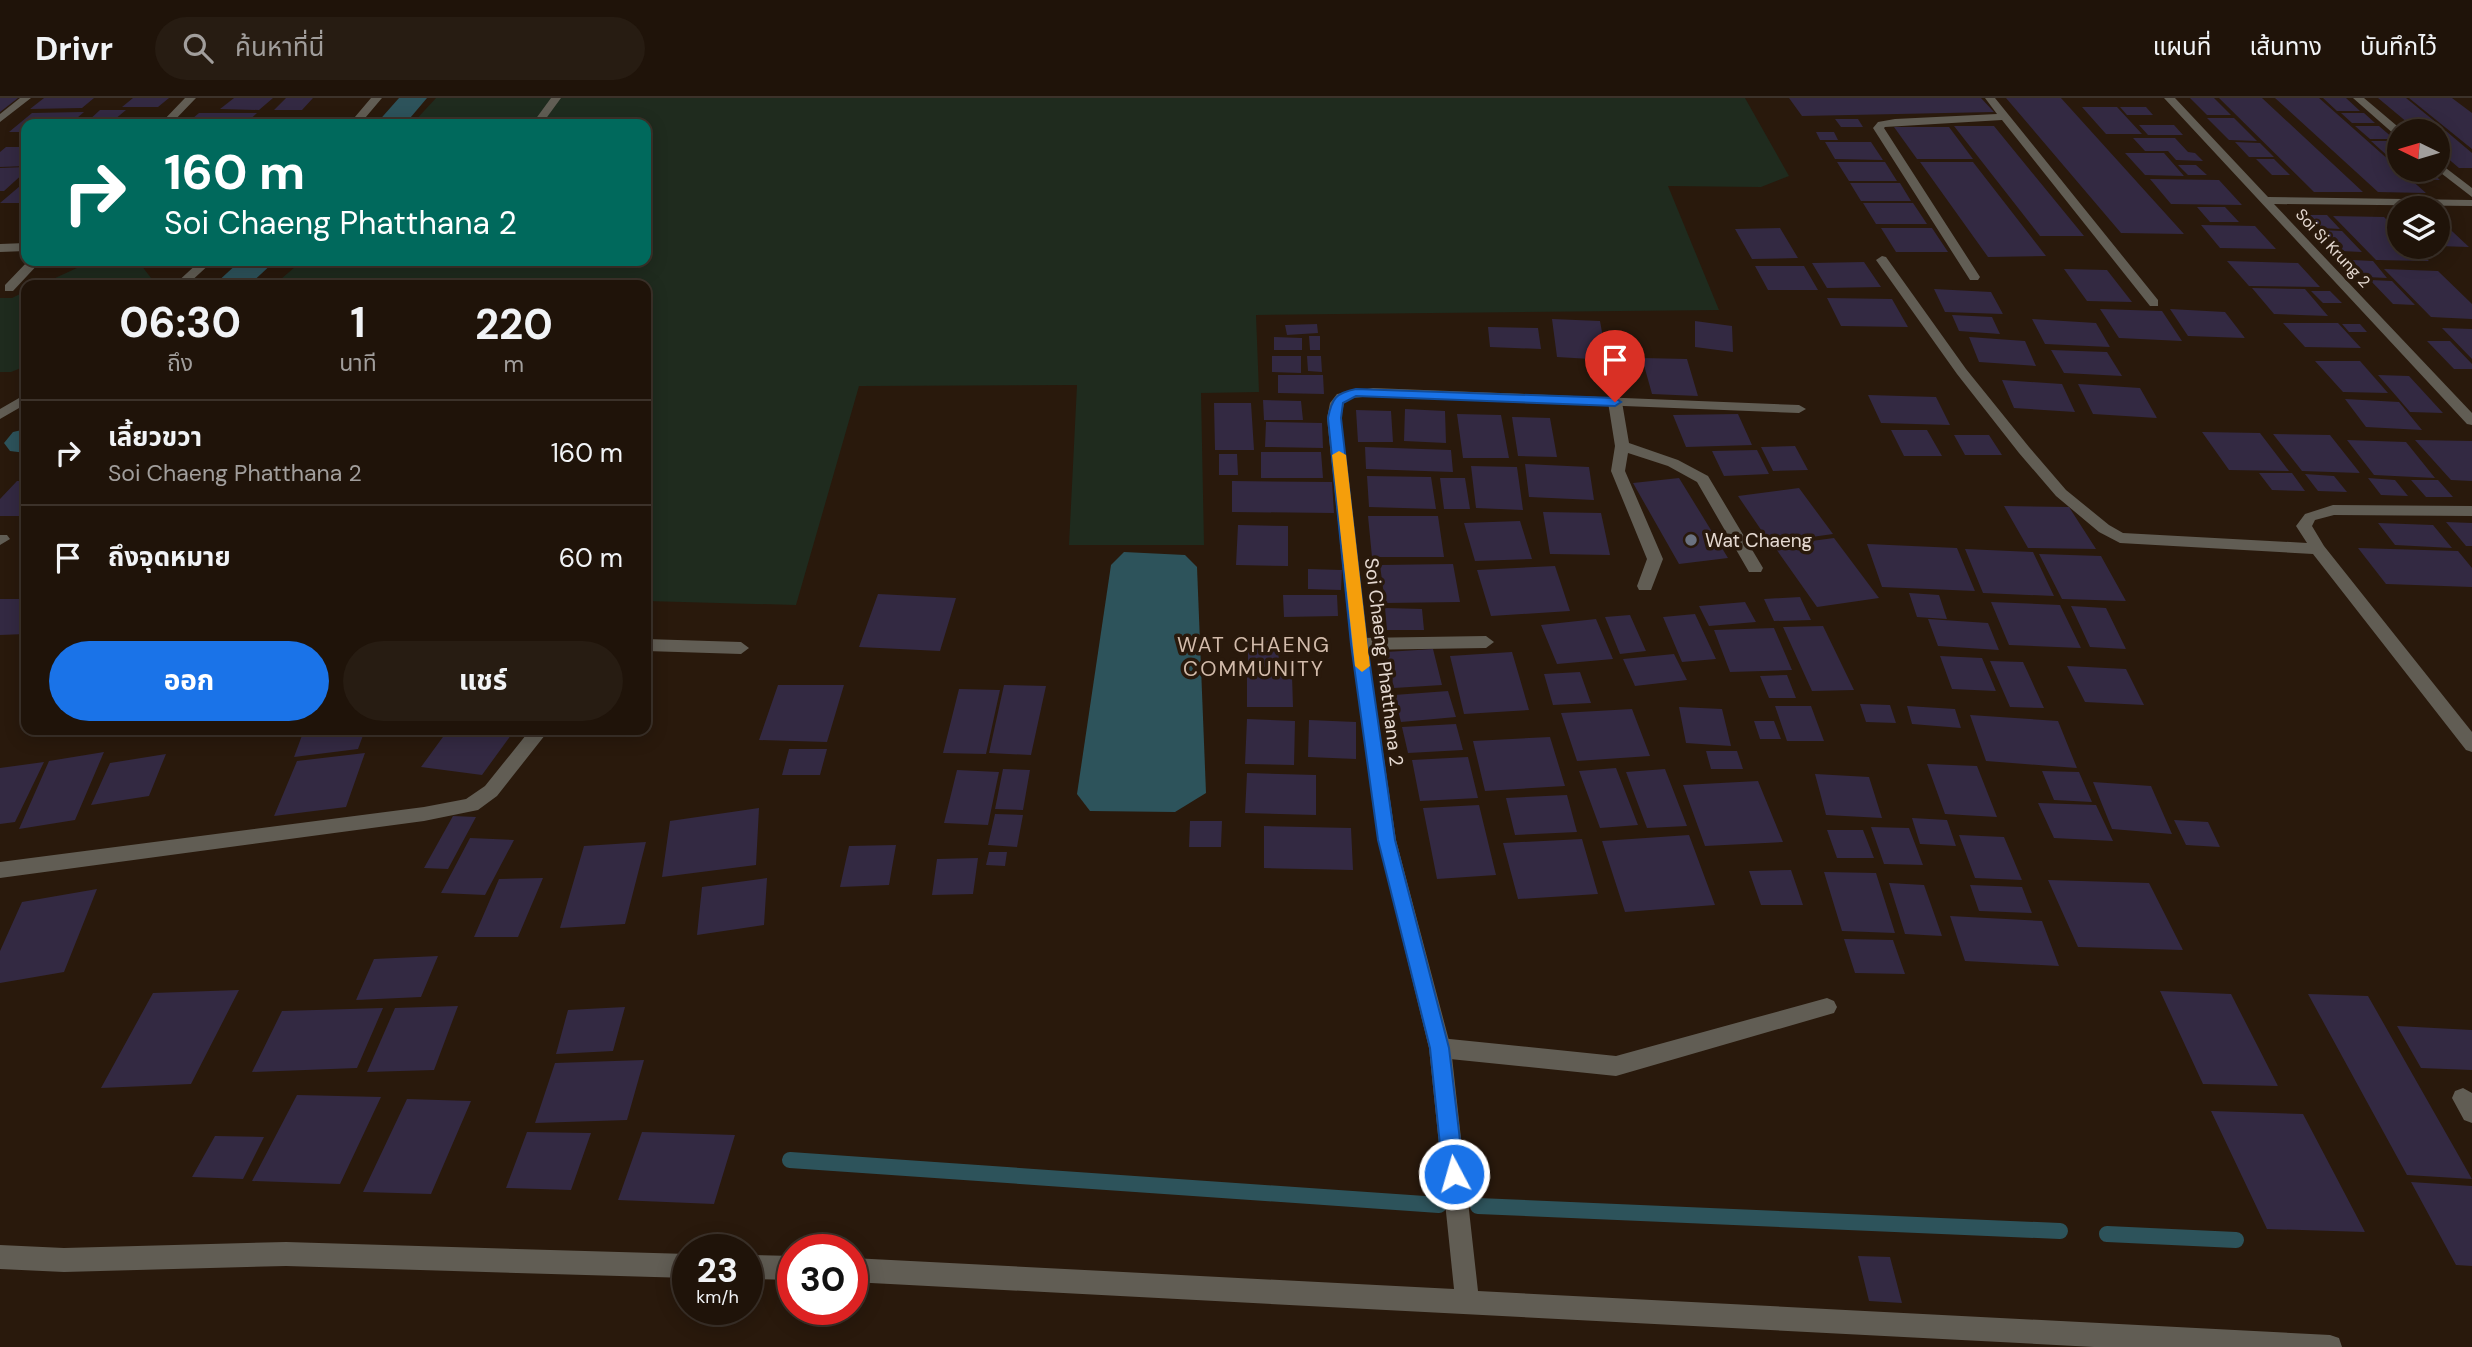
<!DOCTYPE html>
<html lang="th">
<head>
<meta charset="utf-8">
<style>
  body { margin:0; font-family:"DM Sans","Noto Sans Thai",sans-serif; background:#271c12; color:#f1f3f6; height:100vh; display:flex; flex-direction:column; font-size:26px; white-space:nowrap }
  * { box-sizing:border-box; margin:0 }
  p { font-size:23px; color:#a19e9c }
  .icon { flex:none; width:38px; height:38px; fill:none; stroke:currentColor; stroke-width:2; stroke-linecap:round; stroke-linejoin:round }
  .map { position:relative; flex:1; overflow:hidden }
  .side { position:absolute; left:21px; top:182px; width:630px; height:455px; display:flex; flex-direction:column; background:#1f1309; border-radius:14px; box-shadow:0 4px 18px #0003,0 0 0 2px #3c322a }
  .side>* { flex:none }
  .top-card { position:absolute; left:21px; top:21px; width:630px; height:147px; border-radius:14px; box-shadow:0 4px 18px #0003,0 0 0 2px #3c322a; background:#00695c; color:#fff; overflow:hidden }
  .needle { width:46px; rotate:275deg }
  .buttons { position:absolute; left:2387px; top:21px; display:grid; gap:14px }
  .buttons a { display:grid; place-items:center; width:63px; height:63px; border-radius:50%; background:#1f1309; box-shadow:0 4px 18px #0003,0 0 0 2px #3c322a; font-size:35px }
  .speed { position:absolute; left:672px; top:1136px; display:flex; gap:14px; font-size:35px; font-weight:700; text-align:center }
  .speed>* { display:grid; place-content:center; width:91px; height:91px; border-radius:50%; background:#1f1309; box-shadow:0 4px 18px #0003,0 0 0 2px #3c322a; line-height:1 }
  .speed small { font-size:18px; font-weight:400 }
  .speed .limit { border:10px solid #d22; background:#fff; color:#111 }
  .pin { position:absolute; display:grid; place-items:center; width:60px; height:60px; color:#fff; margin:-72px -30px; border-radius:50% 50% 50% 0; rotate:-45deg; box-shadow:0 0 7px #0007 }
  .pin .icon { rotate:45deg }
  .me { position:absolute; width:77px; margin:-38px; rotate:354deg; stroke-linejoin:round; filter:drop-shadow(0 0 5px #0008) }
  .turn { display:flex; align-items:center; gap:24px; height:147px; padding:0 28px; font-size:32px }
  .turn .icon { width:91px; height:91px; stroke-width:2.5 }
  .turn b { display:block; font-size:49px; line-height:60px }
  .eta { display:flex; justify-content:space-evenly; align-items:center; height:119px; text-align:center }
  .eta b { font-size:42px; font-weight:700; line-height:49px }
  .primary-button { display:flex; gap:14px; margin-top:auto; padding:14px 28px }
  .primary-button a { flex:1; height:80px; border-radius:42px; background:#1a73e8; color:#fff; font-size:28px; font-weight:700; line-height:80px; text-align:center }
  .primary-button a+a { background:#271c12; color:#f1f3f6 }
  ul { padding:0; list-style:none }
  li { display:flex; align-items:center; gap:21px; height:105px; padding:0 28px; border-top:2px solid #3c322a }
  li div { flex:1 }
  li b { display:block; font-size:26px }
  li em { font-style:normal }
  header { display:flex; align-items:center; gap:42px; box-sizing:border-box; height:98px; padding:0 35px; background:#1f1309; border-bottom:2px solid #3c322a }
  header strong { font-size:33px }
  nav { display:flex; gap:38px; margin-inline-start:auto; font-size:24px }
  .search { width:490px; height:63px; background:#271c12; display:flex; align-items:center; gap:18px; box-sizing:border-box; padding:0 24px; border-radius:38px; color:#a19e9c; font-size:26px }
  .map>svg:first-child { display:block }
</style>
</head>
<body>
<header>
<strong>Drivr</strong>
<div class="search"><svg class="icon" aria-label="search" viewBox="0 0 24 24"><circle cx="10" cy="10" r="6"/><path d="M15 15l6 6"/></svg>ค้นหาที่นี่</div>
<nav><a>แผนที่</a><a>เส้นทาง</a><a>บันทึกไว้</a></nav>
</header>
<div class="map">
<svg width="2472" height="1249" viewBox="0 0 2472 1249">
  <rect width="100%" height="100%" fill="#29190c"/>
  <path fill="#1f2b1e" d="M436,0H1745L1789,78L1761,89L1668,88L1719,212L1256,217L1259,294L1201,295L1204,447H1069L1077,287L859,288L796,507L646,503V187H274L302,163H646V26H412Z
    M138,163L151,180L145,187H40L90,164Z
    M26,193V268L11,274H0V200H12Z"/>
  <path fill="#2d535b" d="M1124,454L1185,457L1197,469L1206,695L1175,714L1090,713L1077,696L1111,467Z"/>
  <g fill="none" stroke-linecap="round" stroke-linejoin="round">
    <path stroke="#2d535b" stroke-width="16" d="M790,1062L1439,1107
      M1478,1108L2060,1133
      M2107,1136L2236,1142"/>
    <path fill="#2d535b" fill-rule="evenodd" d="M399,0H427L405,26H376Z
      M240,163H275L249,187H214Z
      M26,331V355L10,353L4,345L13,334Z"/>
  </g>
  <path fill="#332942" d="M0,0H18L0,14Z
    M44,0H94L82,10L30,11Z
    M133,0H169L158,9H122Z
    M234,0H273L259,12L220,11Z
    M286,0H313L302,12H274Z
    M1789,0H1981L1994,14L1802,18Z
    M2006,0H2061L2184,136L2121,135Z
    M2190,0H2214L2231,17H2207Z
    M2219,0H2262L2363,94H2314Z
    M2275,0H2319L2426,95L2378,94Z
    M2323,0H2346L2360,13H2337Z
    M2378,0H2406L2443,30H2414Z
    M2409,0H2452L2472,15V51Z
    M2082,9H2117L2142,36H2106Z
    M2120,9H2146L2153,17H2127Z
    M100,12H126L114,22L88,23Z
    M84,14L70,26H26V34H9L32,15Z
    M199,15H257L245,26H186Z
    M2341,15H2364L2375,25H2352Z
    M2207,20H2234L2257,43L2229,42Z
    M1835,21H1858L1863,29H1841Z
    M2139,27H2174L2183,37H2148Z
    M1954,28H1994L2084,138H2040Z
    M2355,28H2379L2394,41H2370Z
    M1894,29H1949L1973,61H1917Z
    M2438,33H2446L2472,55V70H2459L2438,52Z
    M1816,34H1834L1838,42H1820Z
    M2133,40H2175L2188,54L2195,55L2203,63L2176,62L2168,53H2145Z
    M2371,43H2397L2399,61H2391Z
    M1825,44H1871L1883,62L1835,61Z
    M2235,44L2260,45L2274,59H2249Z
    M6,49H26V68L0,69V54Z
    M2125,55H2164L2184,78L2145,77Z
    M2256,61H2274L2290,77H2272Z
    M1837,64H1885L1897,83H1849Z
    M1920,64H1973L2046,158L1988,159Z
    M2178,67H2196L2207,77H2188Z
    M26,69V73L4,93H0V70Z
    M2405,72H2429L2440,82L2416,81Z
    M2150,81L2219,82L2242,107L2171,106Z
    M1850,85H1900L1911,103H1861Z
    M20,88H26V105H0Z
    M1863,105H1913L1927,126H1876Z
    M2197,109H2225L2239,124H2210Z
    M2310,117H2327L2340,131L2322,130Z
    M2333,118L2384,119L2399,134V149H2414L2429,163L2376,162Z
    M2438,120L2469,149L2438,148Z
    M2201,127L2255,128L2276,151L2220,150Z
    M1780,130L1798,160L1752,161L1735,131Z
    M1881,130H1932L1948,154H1896Z
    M2321,132L2342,133L2362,154L2341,153Z
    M2352,162L2373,163L2387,180L2367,179Z
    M2227,163L2298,165L2320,189L2249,188Z
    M1864,164L1881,189L1827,190L1812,165Z
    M1755,168H1804L1818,192H1768Z
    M2064,171L2107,172L2132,204L2087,203Z
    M2384,171L2438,173L2472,206V221L2431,219Z
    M2370,182L2392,183L2415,207L2393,206Z
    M2252,190L2305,191L2328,218L2274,216Z
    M1934,191L1991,194L2003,216L1945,214Z
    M2311,193H2330L2342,205H2323Z
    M1827,200L1892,201L1908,229L1841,228Z
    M2100,211L2162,213L2182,243L2119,240Z
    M2170,211L2225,214L2245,240L2188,238Z
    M1952,217L1992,219L2000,236L1959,233Z
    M1552,221L1600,223L1607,262L1557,259Z
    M2032,221L2096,225L2110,249L2045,246Z
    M1695,223L1732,228L1733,254L1695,249Z
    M2283,225H2338L2361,250L2305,249Z
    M1317,226L1318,235L1287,237L1285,227Z
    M2342,226H2360L2367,234H2349Z
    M1488,229L1538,230L1541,251L1490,249Z
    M2442,230L2472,231V261Z
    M1309,238H1320V252H1310Z
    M1274,239L1302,240V252H1274Z
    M1969,239L2025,243L2036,268L1979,264Z
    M2427,243H2450L2472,266V271H2454Z
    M2051,252L2107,254L2122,278L2064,275Z
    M1272,258H1301V275L1272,274Z
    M1307,258H1321L1322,274L1308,273Z
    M1642,260L1687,261L1698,298L1652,296Z
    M2315,263H2360L2388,295L2343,294Z
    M1278,277H1323L1324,296L1278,295Z
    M2378,277L2409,278L2443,315L2410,314Z
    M2002,282L2062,286L2075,314L2014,310Z
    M2078,286L2140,290L2157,320L2093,316Z
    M1868,297L1936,299L1950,327L1881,325Z
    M2345,301L2399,304L2422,332L2366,329Z
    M1263,302L1301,303L1303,322H1264Z
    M1214,305H1251L1254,352H1215Z
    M1405,311L1445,313L1446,345L1404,343Z
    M1356,312L1391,313L1393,344H1358Z
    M1457,316L1501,317L1509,360H1463Z
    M1738,316L1752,347L1686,349L1673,317Z
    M1512,319L1550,320L1557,359L1518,358Z
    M1266,324L1322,325L1323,350L1265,349Z
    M1891,332H1927L1942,358H1904Z
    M2202,334L2260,335L2289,373L2229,372Z
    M2273,336L2330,337L2360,375L2302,373Z
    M1954,337H1989L2002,357H1965Z
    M2347,342L2406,344L2435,380L2374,377Z
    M2415,342L2472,343V383L2451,382Z
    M1795,348L1808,372L1773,373L1761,349Z
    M1365,349L1451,352L1453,374L1366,371Z
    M1757,352L1769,376L1724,378L1712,353Z
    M1261,354H1321L1323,380H1261Z
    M1219,356H1237L1238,377H1219Z
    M1525,366L1589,369L1594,402L1529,399Z
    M1471,368L1517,369L1523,412L1476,410Z
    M2259,375H2292L2305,393L2272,392Z
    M2305,376L2334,378L2347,394L2318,393Z
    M1367,378L1431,379L1436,411L1369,409Z
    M1440,380H1465L1470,411H1444Z
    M1679,380L1703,419L1728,460L1679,466L1633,385Z
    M2368,380L2395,382L2408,398L2381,397Z
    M2411,382H2438L2453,399H2426Z
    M17,383H26V418H0V401Z
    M1232,383L1332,384L1334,415L1232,414Z
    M1799,390L1833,436L1770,445L1738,398Z
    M2004,408L2069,409L2096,451L2028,450Z
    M1543,414L1601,415L1610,457L1550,456Z
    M1368,418H1438L1444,459H1372Z
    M1520,423L1532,461L1475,463L1464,425Z
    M2446,424L2472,425V448H2466Z
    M2378,425L2433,427L2452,450L2395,447Z
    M1238,427L1288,428V468L1236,467Z
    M1834,440L1879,500L1817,509L1774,448Z
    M1867,446L1957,450L1975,493L1882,489Z
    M2358,450L2458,453L2472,470V489L2386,486Z
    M1965,451L2033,454L2054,498L1983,495Z
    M2039,456L2101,458L2126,503L2062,501Z
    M1453,466L1460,504L1385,505L1380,467Z
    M1555,468L1570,513L1491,518L1477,472Z
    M1308,471L1342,472L1341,492L1308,491Z
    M1909,495L1939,497L1947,521L1917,519Z
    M878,496L956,500L940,553L859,549Z
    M1283,497H1337L1338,518L1284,519Z
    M1800,499L1811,522L1774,523L1764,501Z
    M0,501H26V536L0,537Z
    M1745,504L1756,524L1709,528L1699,508Z
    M1991,504L2060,507L2081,550L2009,547Z
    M2071,508L2106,510L2126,551L2090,549Z
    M1385,510L1422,511L1424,532H1387Z
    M1695,516L1716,561L1682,564L1663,519Z
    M1630,517L1646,553L1620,556L1605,519Z
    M1596,521L1613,561L1557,566L1541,527Z
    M1928,521L1988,525L1999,552L1938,548Z
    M1823,528L1854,592L1812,593L1783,529Z
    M1774,530L1792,572L1730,574L1714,532Z
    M1248,543H1278L1279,569H1248Z
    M1433,551L1442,587L1394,590L1386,554Z
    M1512,554L1529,612L1464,616L1450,558Z
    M1674,556L1687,582L1635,588L1623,561Z
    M1940,558L1982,560L1996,593L1952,591Z
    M1990,563L2023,564L2044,610L2010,609Z
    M2067,568L2126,571L2144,607L2085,604Z
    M1580,574L1591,605L1553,607L1544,576Z
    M1247,577H1292L1293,609H1247Z
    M1787,577L1796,600H1769L1760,578Z
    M778,587H844L827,644L759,642Z
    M1004,587L1046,588L1031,657L989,655Z
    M959,591L1000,592L986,656L943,655Z
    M1448,593L1456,619L1401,624L1394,597Z
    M1860,606L1890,607L1896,625L1866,624Z
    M1775,608H1811L1824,643H1787Z
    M1907,608L1955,611L1961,630L1912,626Z
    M1679,609L1722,611L1731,648L1686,645Z
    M1632,611L1650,658L1577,663L1561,615Z
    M1970,617L2058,623L2077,670L1986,663Z
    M1247,621L1295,623L1294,667L1245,666Z
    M1309,622L1356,624V661L1308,659Z
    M1754,623H1774L1781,641H1760Z
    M1456,626L1463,652L1408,655L1402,629Z
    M304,632H365L358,651L294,659Z
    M448,632H468L511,637L482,677L421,669Z
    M1550,639L1565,688L1485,693L1473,643Z
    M789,651H827L820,677H782Z
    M1706,653H1737L1743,671H1711Z
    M104,654L75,722L19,731L49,663Z
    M365,655L346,709L274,718L297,663Z
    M166,656L149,698L91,707L110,665Z
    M1468,659L1478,700L1420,703L1412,662Z
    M44,664L15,724L0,726V670Z
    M1927,666L1977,668L1997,719L1945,716Z
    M1616,670L1638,727L1600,730L1579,673Z
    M1003,671L1030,672L1023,712L995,711Z
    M1665,671L1687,728L1647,730L1626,674Z
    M957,672L999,674L988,727L944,725Z
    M2042,673L2079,674L2092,704L2054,702Z
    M1247,675L1316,677V717L1245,715Z
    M1815,676L1869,679L1882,720L1826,717Z
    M1758,683L1783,744L1705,748L1683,687Z
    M2093,684L2151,688L2172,736L2112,731Z
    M1567,697L1577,734L1515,737L1506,700Z
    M2038,705L2096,707L2113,743L2054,740Z
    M1479,707L1496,777L1437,781L1423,710Z
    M759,710L756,767L662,779L670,723Z
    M995,716L1023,717L1017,749L988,747Z
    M453,718L476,719L448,771L424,770Z
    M1912,720L1947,722L1956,748L1920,746Z
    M2174,722L2208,724L2220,749L2186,747Z
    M1190,723H1222L1221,749H1189Z
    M1264,728L1351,730L1353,772L1264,770Z
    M1871,729L1909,730L1923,767L1884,766Z
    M1827,732H1863L1874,760H1837Z
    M1689,737L1715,807L1625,814L1602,743Z
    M1959,737L2004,739L2022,782L1975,780Z
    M470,740L514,742L485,797L441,795Z
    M1582,741L1598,796L1518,801L1503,745Z
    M646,744L625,826L560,830L584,748Z
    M896,747L889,787L840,789L849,748Z
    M989,754H1007L1005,768L986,767Z
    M978,760L973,796L932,797L937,761Z
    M1791,772L1803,807H1761L1749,773Z
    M1824,774L1876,775L1895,835L1842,833Z
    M543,780L518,839H474L499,781Z
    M767,780L764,827L697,837L702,789Z
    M2048,782L2149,785L2183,852L2078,849Z
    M1889,785L1924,787L1942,838L1905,836Z
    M1970,787L2022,789L2032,815L1979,813Z
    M97,791L64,874L0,885V853L22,804Z
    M1950,818L2042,823L2059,868L1965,863Z
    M1844,841L1893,842L1905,876L1855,875Z
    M438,858L421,899L356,902L374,861Z
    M239,892L191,986L101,990L153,895Z
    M2160,893L2231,896L2278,988L2203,986Z
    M2308,896L2368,898L2472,1081L2407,1077Z
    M458,908L434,972L367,974L395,910Z
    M625,909L613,953L556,956L568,912Z
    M383,910L357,970L252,974L282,913Z
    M2397,928L2472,932V972L2421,970Z
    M644,962L627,1022L535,1025L555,965Z
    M297,997L381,999L340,1086L252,1083Z
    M407,1001L471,1003L431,1096L363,1094Z
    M2211,1013L2303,1016L2365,1134L2267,1131Z
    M527,1034L591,1035L571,1092L506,1090Z
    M642,1034L735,1037L714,1106L618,1102Z
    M215,1038L264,1039L243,1081L192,1079Z
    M2411,1084L2472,1088V1168L2456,1167Z
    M1858,1158L1890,1159L1902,1205L1869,1203Z"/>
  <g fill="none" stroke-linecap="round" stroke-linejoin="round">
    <path fill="#615d54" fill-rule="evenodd" d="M20,0H31L0,24V16Z
      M551,0H561L542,26H532Z
      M26,145V153L0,154V146Z
      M28,163H41L13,193H5V187Z
      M1615,300L1622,304L1629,345L1678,362L1708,378L1763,470L1761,474H1749L1697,384L1668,368L1628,355L1625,373L1663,461L1651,492H1639L1637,488L1647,461L1611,373L1615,348L1608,304Z
      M0,437H7L10,441L0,447Z
      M1486,538L1494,544L1486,550L1359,552L1351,546L1359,540Z
      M1827,900L1834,903L1837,909L1834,915L1616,978L1440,960L1432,957L1429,950L1432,943L1440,940L1616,958Z
      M2463,990L2472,995V1025L2464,1022L2452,1000L2455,993Z"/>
    <path fill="#615d54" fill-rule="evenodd" d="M185,0H196L171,26H160Z
      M371,0H382L360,26H349Z
      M1985,0H1995L2158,202V208H2150L2002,22L1885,29L1884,30L1980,179L1978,182H1970L1873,30L1878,24L1895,21L1997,16Z
      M2164,0H2175L2268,99L2472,102V108L2274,106L2472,315V327L2467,326Z
      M2353,0H2364L2403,33H2399V38L2395,37Z
      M2438,64L2472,90V99L2437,72Z
      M1882,158L1886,159L1966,271L2029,349L2066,392L2109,427L2123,435L2307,445L2296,428L2305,416L2333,407L2472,408V418L2334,417L2315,422L2312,428L2324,448L2472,634V654L2466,652L2313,456L2120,445L2099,434L2056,398L2019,355L1957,276L1876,162Z
      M200,163H213L187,187H174Z
      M1373,290L1799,307L1806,311L1799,315L1373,298L1352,300L1344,305L1341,320L1367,546L1396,742L1451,950L1478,1193L2330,1237L2339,1240L2342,1249H2094L852,1184V1160L1454,1191L1429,950L1378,742L1351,546L1327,320L1330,305L1337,296Z
      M26,296V306L0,321V311Z
      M646,541L741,544L749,550L741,556L646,553Z
      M530,632H549L497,698L478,712L424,723L0,780V764L424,709L466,701L485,688Z
      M286,1144L688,1156V1180L286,1168L64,1174L0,1171V1147L64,1150Z
      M747,1157L793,1158V1182L747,1181Z"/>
  </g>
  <path fill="#1a73e8" stroke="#114b97" stroke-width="2" d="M1356,291L1615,300L1621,304L1615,308L1356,298L1343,305L1341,320L1367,546L1395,742L1449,950L1464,1076L1461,1083L1454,1086L1446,1083L1443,1076L1430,950L1378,742L1351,546L1328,320C1332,300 1336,295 1356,291Z"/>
  <path fill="#f59e0b" d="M1339,353L1346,357L1370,568L1362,574L1355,568L1332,357Z"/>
  <circle fill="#6b7280" stroke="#29190c" stroke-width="2.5" cx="1691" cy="442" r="7"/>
  <g text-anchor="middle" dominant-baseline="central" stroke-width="7" stroke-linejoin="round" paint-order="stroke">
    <g font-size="16" fill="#e5d9d1" stroke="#29190c">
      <text transform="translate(2333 150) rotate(47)">Soi Si Krung 2</text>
    </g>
    <g font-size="19" fill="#e5d9d1" stroke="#29190c" text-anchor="start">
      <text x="1705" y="442">Wat Chaeng</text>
    </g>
    <g font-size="19" fill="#e5d9d1" stroke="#29190c">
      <text transform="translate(1384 564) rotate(83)">Soi Chaeng Phatthana 2</text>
    </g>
    <g font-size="21" letter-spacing="2" fill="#d2bbab" stroke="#29190c">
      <text x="1254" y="547">WAT CHAENG<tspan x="1254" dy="24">COMMUNITY</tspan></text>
    </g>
  </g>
</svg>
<div class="buttons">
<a><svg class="needle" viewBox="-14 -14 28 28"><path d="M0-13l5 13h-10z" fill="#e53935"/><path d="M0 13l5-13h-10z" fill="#a19e9c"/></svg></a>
<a><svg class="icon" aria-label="layers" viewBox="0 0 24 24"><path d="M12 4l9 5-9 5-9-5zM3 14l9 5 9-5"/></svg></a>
</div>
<div class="speed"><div>23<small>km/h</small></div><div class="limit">30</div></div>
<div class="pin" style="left:1615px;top:304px;background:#d93025"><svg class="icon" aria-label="arrive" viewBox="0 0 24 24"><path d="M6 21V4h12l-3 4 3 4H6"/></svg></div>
<svg class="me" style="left:1454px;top:1076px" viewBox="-20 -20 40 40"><circle r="17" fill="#1a73e8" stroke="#fff" stroke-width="3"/><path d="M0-11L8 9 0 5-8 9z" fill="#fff"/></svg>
<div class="top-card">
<div class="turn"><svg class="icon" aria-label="right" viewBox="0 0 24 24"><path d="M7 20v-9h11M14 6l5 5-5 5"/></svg><div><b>160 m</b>Soi Chaeng Phatthana 2</div></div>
</div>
<section class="side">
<div class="eta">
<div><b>06:30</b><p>ถึง</p></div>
<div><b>1</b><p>นาที</p></div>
<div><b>220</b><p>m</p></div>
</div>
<ul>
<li><svg class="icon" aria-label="right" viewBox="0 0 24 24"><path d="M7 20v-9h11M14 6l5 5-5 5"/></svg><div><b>เลี้ยวขวา</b><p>Soi Chaeng Phatthana 2</p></div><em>160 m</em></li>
<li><svg class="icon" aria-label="arrive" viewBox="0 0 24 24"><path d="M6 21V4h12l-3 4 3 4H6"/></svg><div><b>ถึงจุดหมาย</b></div><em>60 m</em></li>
</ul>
<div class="primary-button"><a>ออก</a><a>แชร์</a></div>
</section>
</div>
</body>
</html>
